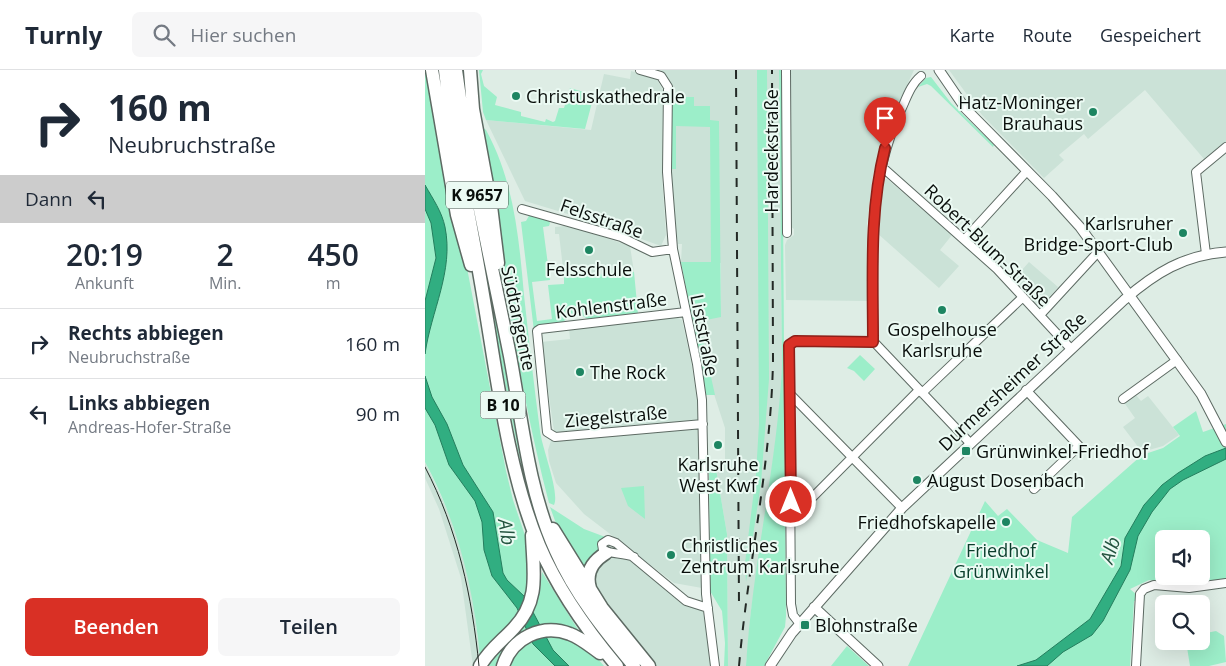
<!DOCTYPE html>
<html lang="de">
<head>
<meta charset="utf-8">
<style>
  body { margin:0; font-family:"Open Sans",sans-serif; background:#f6f6f7; color:#1f2937; height:100vh; display:flex; flex-direction:column; font-size:19px; white-space:nowrap }
  * { box-sizing:border-box; margin:0 }
  p { font-size:16px; color:#747a83 }
  .icon { flex:none; width:28px; height:28px; fill:none; stroke:currentColor; stroke-width:2; stroke-linecap:round; stroke-linejoin:round }
  .map { position:relative; flex:1; overflow:hidden }
  .side { display:flex; flex-direction:column; background:#fff; width:425px }
  .side>* { flex:none }
  .top-card { background:#fff; color:#1f2937; overflow:hidden }
  .tools { position:absolute; left:730px; top:460px; display:grid; gap:10px }
  .tools a { display:grid; place-items:center; width:55px; height:55px; border-radius:8px; background:#fff; box-shadow:0 5px 20px #0002; font-size:25px }
  .pin { position:absolute; display:grid; place-items:center; width:42px; height:42px; color:#fff; margin:-51px -21px; border-radius:50% 50% 50% 0; rotate:-45deg; box-shadow:0 0 5px #0007 }
  .pin .icon { rotate:45deg }
  .me { position:absolute; width:55px; margin:-28px; rotate:0deg; stroke-linejoin:round; filter:drop-shadow(0 0 4px #0008) }
  .turn { display:flex; align-items:center; gap:18px; height:105px; padding:0 25px; font-size:22px }
  .turn .icon { width:65px; height:65px; stroke-width:2.5 }
  .turn b { display:block; font-size:35px; line-height:42px }
  .then { display:flex; align-items:center; height:48px; padding:0 25px; background:#0003; gap:10px; font-size:19px }
  .eta { display:flex; justify-content:space-evenly; align-items:center; height:85px; text-align:center }
  .eta b { font-size:30px; font-weight:600; line-height:35px }
  .button { display:flex; gap:10px; margin-top:auto; padding:10px 25px }
  .button a { flex:1; height:58px; border-radius:8px; background:#d93025; color:#fff; font-size:20px; font-weight:600; line-height:58px; text-align:center }
  .button a+a { background:#f6f6f7; color:#1f2937 }
  ul { padding:0; list-style:none }
  li { display:flex; align-items:center; gap:15px; height:70px; padding:0 25px; border-top:1px solid #e0e1e3 }
  li div { flex:1 }
  li b { display:block; font-size:19px }
  li em { font-style:normal }
  header { display:flex; align-items:center; gap:30px; box-sizing:border-box; height:70px; padding:0 25px; background:#fff; border-bottom:1px solid #e0e1e3 }
  header strong { font-size:24px }
  nav { display:flex; gap:28px; margin-inline-start:auto; font-size:18px }
  .search { width:350px; height:45px; background:#f6f6f7; display:flex; align-items:center; gap:12px; box-sizing:border-box; padding:0 18px; border-radius:8px; color:#747a83; font-size:19px }
  main { display:flex; flex:1; min-height:0 }
  .map>svg:first-child { display:block }
</style>
</head>
<body>
<header>
<strong>Turnly</strong>
<div class="search"><svg class="icon" aria-label="search" viewBox="0 0 24 24"><circle cx="10" cy="10" r="6"/><path d="M15 15l6 6"/></svg>Hier suchen</div>
<nav><a>Karte</a><a>Route</a><a>Gespeichert</a></nav>
</header>
<main>
<section class="side">
<div class="top-card">
<div class="turn"><svg class="icon" aria-label="right" viewBox="0 0 24 24"><path d="M7 20v-9h11M14 6l5 5-5 5"/></svg><div><b>160 m</b>Neubruchstraße</div></div>
<div class="then">Dann<svg class="icon" aria-label="left" viewBox="0 0 24 24"><path d="M17 20v-9H6M10 6l-5 5 5 5"/></svg></div>
</div>
<div class="eta">
<div><b>20:19</b><p>Ankunft</p></div>
<div><b>2</b><p>Min.</p></div>
<div><b>450</b><p>m</p></div>
</div>
<ul>
<li><svg class="icon" aria-label="right" viewBox="0 0 24 24"><path d="M7 20v-9h11M14 6l5 5-5 5"/></svg><div><b>Rechts abbiegen</b><p>Neubruchstraße</p></div><em>160 m</em></li>
<li><svg class="icon" aria-label="left" viewBox="0 0 24 24"><path d="M17 20v-9H6M10 6l-5 5 5 5"/></svg><div><b>Links abbiegen</b><p>Andreas-Hofer-Straße</p></div><em>90 m</em></li>
</ul>
<div class="button"><a>Beenden</a><a>Teilen</a></div>
</section>
<div class="map">
<svg width="801" height="596" viewBox="0 0 801 596">
  <rect width="100%" height="100%" fill="#deede5"/>
  <path fill="#cbe2d7" d="M236,0H354L357,296L355,338L341,445L326,541L321,596H303L302,464L290,393H300V358L288,321L272,243L278,242L296,247V193L256,192L257,174H253L252,168L247,122L246,13Z
    M364,0H489L461,60L448,105L442,154L444,231L361,230L360,175L362,170L369,165V159L365,156Z
    M524,0H801V82L785,96L720,20L663,69L659,64L634,85L639,90L619,108L557,45Z
    M206,1L231,8L238,20L237,108L241,165L236,176L166,151L100,131L61,50L166,60L179,4L205,9Z
    M462,109L527,165L515,180L534,196L514,218L452,163L453,134L457,110Z
    M139,156L160,161L205,176L209,202L139,207L134,164H130V157Z
    M604,192L633,217L615,238L590,208Z
    M251,247L257,250L266,291L275,351L277,518L249,513L159,444L131,413L124,391L123,380L129,361L116,272L145,269L144,258Z
    M710,324L716,331L723,326L754,365L738,376L717,382L698,357L710,348L698,331Z
    M0,392L26,448L41,495L48,529L55,588L51,596H48L36,508L14,439L0,408Z
    M186,485L204,487L259,532L280,539L286,596H230L167,517L170,494Z"/>
  <path fill="#9ceec9" fill-rule="evenodd" d="M0,0H4L81,401L88,430L105,480L111,532L115,521L117,502L157,566L140,567L168,583L179,596H60L55,588C49,519 33,453 0,392Z
    M54,0H58L56,4L59,16L72,27L70,35L96,42V46L120,52L121,49L128,52L130,51L134,38H139L145,18L169,25L160,59L61,50L58,42Z
    M332,0H342L344,309L336,413L321,512L320,493L331,404L334,354Z
    M354,0H357L361,546L360,557L339,596H321C327,495 352,397 357,296Z
    M506,7L526,33L569,75L568,77L506,16L502,14L493,17L501,8Z
    M246,27H269V36H285V50L294,51L296,247L281,250L278,242L272,243L290,325H281L256,192H286L285,57L251,56V99H246Z
    M57,57L61,60C89,111 94,168 99,225C104,271 109,316 115,361C117,378 135,423 129,435L124,433C92,310 75,183 57,57Z
    M105,144L123,149L125,153L124,156L118,157L125,210L107,212L112,251L127,249L123,215L139,214V207L209,202L213,244L164,250L152,242L136,253L109,261L96,152L101,151Z
    M56,181H58L97,389L168,555C113,489 97,405 82,323C73,276 64,229 56,181Z
    M435,285L450,299L439,311L429,301L422,298Z
    M771,341L778,362L801,354V510L763,515L724,510L705,519L713,526L712,531H709L705,596H483L560,431L573,446L582,439L612,470L643,483L647,447L717,385L738,378L755,366L748,357ZM739,469H776V506H739Z
    M284,393H290L302,464L303,596H299L300,573L297,541L285,521Z
    M219,416L220,449L203,436L196,418Z
    M125,437L159,459L183,468L160,506L133,459Z
    M791,561L799,566L801,592L784,596H765L761,571H776V564Z
    M422,576L444,596H406Z"/>
  <path fill="#31ae81" stroke="#257e5e" d="M0,115C8,129 17,142 20,157C29,201 6,241 0,284V231L11,188L6,153L0,139Z
    M0,306L7,327L22,354L38,395L68,442L78,503L82,510L100,527L128,580L144,596H130L108,574L92,538L67,506L59,480L57,452L50,431L24,395L10,355L0,338Z
    M801,378V389L758,410L745,419L727,442L713,466L705,500L678,551L667,565L638,582L622,596H592L611,590L665,549L696,496L700,468L719,435L737,415L753,403L780,386Z"/>
  <g fill="none" stroke-linecap="round" stroke-linejoin="round">
    <g stroke="#5d6a63" stroke-width="10">
      <path id="minor" d="M215,0L236,6L243,17L242,102L248,179L272,294L277,330L281,524L290,596
        M361,0L362,163
        M456,96L572,199L646,279
        M97,139L196,167L227,182L248,179
        M540,169L602,101
        M781,184L771,102L801,77
        M261,242L115,259L112,261L122,362L130,367L278,354
        M615,245L673,182
        M448,271C447,190 441,119 475,42C481,30 485,15 496,6
        M448,271L544,372
        M601,320L654,376L609,419
        M497,323L598,227
        M366,325L477,438
        M698,329L752,290
        M366,449L494,320
        M209,487C199,483 184,484 178,480L177,474L183,470L191,473L261,531L283,538
        M375,554L368,545L366,534L364,275L371,271H448
        M711,596L715,524L719,519L729,515L764,518L801,513"/>
    </g>
    <g stroke="#5d6a63" stroke-width="11">
      <path id="tertiary" d="M514,0L540,38L627,126L655,157L776,324L801,372
        M389,537L453,596
        M345,596L367,563L477,438L699,230C730,203 759,185 801,182"/>
    </g>
    <g stroke="#5d6a63" stroke-width="15">
      <path id="trunk" d="M7,0L32,145L46,195
        M20,0C28,72 44,142 56,213C71,298 81,396 114,475C133,520 161,559 192,596
        M31,0C44,96 66,191 85,286C97,350 103,420 131,481C150,524 179,560 209,596
        M45,0L48,39L66,136L73,193
        M128,459L177,538L224,596
        M165,518C160,502 168,491 181,483
        M55,596C64,580 77,571 89,558C116,530 108,500 107,465
        M78,596C87,568 117,553 145,564C156,568 165,576 175,583"/>
    </g>
    <use href="#minor" stroke="#fff" stroke-width="8"/>
    <use href="#tertiary" stroke="#fff" stroke-width="9"/>
    <use href="#trunk" stroke="#fff" stroke-width="12"/>
    <path stroke="#232925" stroke-width="1" d="M0,397C33,460 47,526 54,596"/>
    <path stroke="#232925" stroke-width="2" stroke-dasharray="9 9" stroke-linecap="butt" d="M311,0L314,537
      M314,596C323,494 346,394 348,291L347,0"/>
  </g>
  <g fill="none" stroke-linecap="round" stroke-linejoin="round">
    <g stroke="#8d1f18" stroke-width="12">
      <path id="route" d="M366,432L364,275L370,271L448,272C448,206 444,142 460,78"/>
    </g>
    <use href="#route" stroke="#d93025" stroke-width="9"/>
  </g>
  <g fill="#1d8561" stroke="#ebfaf3" stroke-width="2">
    <circle cx="91" cy="26" r="5"/>
    <circle cx="668" cy="42" r="5"/>
    <circle cx="758" cy="163" r="5"/>
    <circle cx="164" cy="180" r="5"/>
    <circle cx="517" cy="240" r="5"/>
    <circle cx="155" cy="302" r="5"/>
    <circle cx="293" cy="375" r="5"/>
    <rect x="536" y="376" width="10" height="10" rx="2.5"/>
    <circle cx="492" cy="410" r="5"/>
    <circle cx="581" cy="452" r="5"/>
    <circle cx="246" cy="485" r="5"/>
    <rect x="375" y="550" width="10" height="10" rx="2.5"/>
  </g>
  <g text-anchor="middle" dominant-baseline="central" stroke-width="4" stroke-linejoin="round" paint-order="stroke">
    <g fill="#ebfaf3" stroke="#4d5551" stroke-width="1">
      <rect x="21" y="111.5" width="62" height="27" rx="4"/>
      <rect x="55.5" y="321.5" width="45" height="27" rx="4"/>
    </g>
    <g font-size="16" font-weight="bold" fill="#090e0b">
      <text x="52" y="125">K 9657</text>
      <text x="78" y="335">B 10</text>
    </g>
    <g font-size="18" fill="#090e0b" stroke="#ebfaf3" text-anchor="start">
      <text x="101" y="26">Christuskathedrale</text>
      <text x="658" y="32" text-anchor="end">Hatz-Moninger<tspan x="658" dy="21">Brauhaus</tspan></text>
      <text x="748" y="153" text-anchor="end">Karlsruher<tspan x="748" dy="21">Bridge-Sport-Club</tspan></text>
      <text x="164" y="199" text-anchor="middle">Felsschule</text>
      <text x="517" y="259" text-anchor="middle">Gospelhouse<tspan x="517" dy="21">Karlsruhe</tspan></text>
      <text x="165" y="302">The Rock</text>
      <text x="551" y="381">Grünwinkel-Friedhof</text>
      <text x="293" y="394" text-anchor="middle">Karlsruhe<tspan x="293" dy="21">West Kwf</tspan></text>
      <text x="502" y="410">August Dosenbach</text>
      <text x="571" y="452" text-anchor="end">Friedhofskapelle</text>
      <text x="256" y="475">Christliches<tspan x="256" dy="21">Zentrum Karlsruhe</tspan></text>
      <text x="390" y="555">Blohnstraße</text>
    </g>
    <g font-size="18" fill="#090e0b" stroke="#ebfaf3">
      <text transform="translate(346 81) rotate(-90)">Hardeckstraße</text>
      <text transform="translate(177 148) rotate(19)">Felsstraße</text>
      <text transform="translate(563 175) rotate(44)">Robert-Blum-Straße</text>
      <text transform="translate(186 235) rotate(-7)">Kohlenstraße</text>
      <text transform="translate(94 248) rotate(78)">Südtangente</text>
      <text transform="translate(280 265) rotate(79)">Liststraße</text>
      <text transform="translate(587 311) rotate(-43)">Durmersheimer Straße</text>
      <text transform="translate(191 346) rotate(-5)">Ziegelstraße</text>
    </g>
    <g font-size="18" fill="#093d2b" stroke="#ebfaf3">
      <text x="576" y="480">Friedhof<tspan x="576" dy="21">Grünwinkel</tspan></text>
    </g>
    <g font-size="19" font-style="italic" fill="#23533f" stroke="#ebfaf3">
      <text transform="translate(82 462) rotate(81)">Alb</text>
      <text transform="translate(685 480) rotate(-72)">Alb</text>
    </g>
  </g>
</svg>
<div class="tools">
<a><svg class="icon" aria-label="sound" viewBox="0 0 24 24"><path d="M4 9h4l5-4v14l-5-4H4zM17 9q2 3 0 6"/></svg></a>
<a><svg class="icon" aria-label="search" viewBox="0 0 24 24"><circle cx="10" cy="10" r="6"/><path d="M15 15l6 6"/></svg></a>
</div>
<div class="pin" style="left:460px;top:78px;background:#d93025"><svg class="icon" aria-label="arrive" viewBox="0 0 24 24"><path d="M6 21V4h12l-3 4 3 4H6"/></svg></div>
<svg class="me" style="left:366px;top:432px" viewBox="-20 -20 40 40"><circle r="17" fill="#d93025" stroke="#fff" stroke-width="3"/><path d="M0-11L8 9 0 5-8 9z" fill="#fff"/></svg>
</div>
</main>
</body>
</html>
